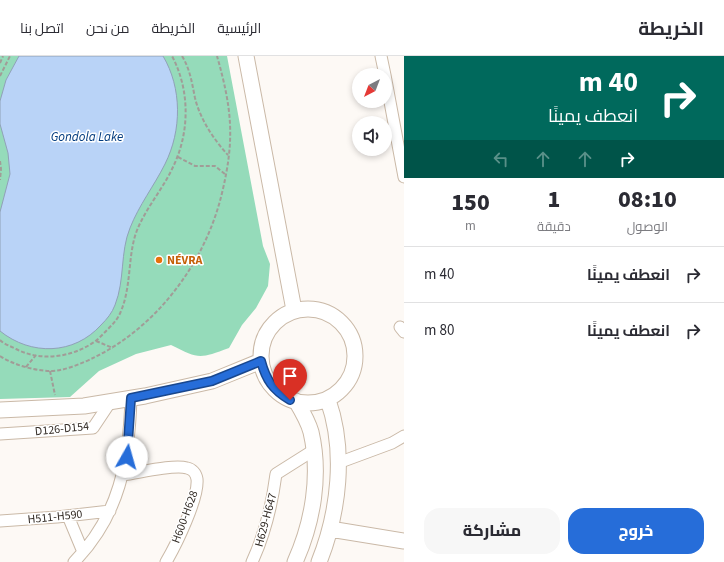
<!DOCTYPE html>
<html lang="ar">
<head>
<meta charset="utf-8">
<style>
  body { margin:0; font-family:"Source Sans 3",Cairo,sans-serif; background:#f7f7f7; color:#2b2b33; direction:rtl; height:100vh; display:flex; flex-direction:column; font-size:15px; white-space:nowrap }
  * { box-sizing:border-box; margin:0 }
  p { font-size:13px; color:#7c7c81 }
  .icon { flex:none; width:22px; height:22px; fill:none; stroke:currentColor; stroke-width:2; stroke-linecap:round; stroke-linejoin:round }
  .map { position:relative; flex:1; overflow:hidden; direction:ltr }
  .side { display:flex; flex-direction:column; background:#fff; width:320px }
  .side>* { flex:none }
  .banner { background:#00695c; color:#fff; overflow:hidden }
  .needle { width:26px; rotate:222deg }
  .tools { position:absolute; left:352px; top:12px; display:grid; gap:8px }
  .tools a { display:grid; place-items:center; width:40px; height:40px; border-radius:50%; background:#fff; box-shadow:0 2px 6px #0003; font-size:20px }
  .pin { position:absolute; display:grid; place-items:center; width:34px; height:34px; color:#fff; margin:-41px -17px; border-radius:50% 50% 50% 0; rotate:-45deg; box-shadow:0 0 4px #0007 }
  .pin .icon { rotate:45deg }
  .me { position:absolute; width:44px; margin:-22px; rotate:7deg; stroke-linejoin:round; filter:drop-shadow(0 0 3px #0008) }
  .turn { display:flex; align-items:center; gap:14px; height:84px; padding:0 20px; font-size:18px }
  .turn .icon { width:52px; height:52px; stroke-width:2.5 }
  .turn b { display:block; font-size:28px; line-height:34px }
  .lanes { display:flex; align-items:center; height:38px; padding:0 20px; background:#0003; justify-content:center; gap:20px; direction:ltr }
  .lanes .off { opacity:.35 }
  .eta { display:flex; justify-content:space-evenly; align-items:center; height:68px; text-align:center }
  .eta b { font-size:24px; font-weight:800; line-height:28px }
  .button { display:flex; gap:8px; margin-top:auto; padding:8px 20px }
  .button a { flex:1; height:46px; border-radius:16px; background:#266dd9; color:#fff; font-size:16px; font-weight:800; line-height:46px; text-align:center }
  .button a+a { background:#f7f7f7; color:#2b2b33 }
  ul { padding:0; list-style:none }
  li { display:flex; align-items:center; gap:12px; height:56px; padding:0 20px; border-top:1px solid #e1e1e2 }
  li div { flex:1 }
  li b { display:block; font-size:15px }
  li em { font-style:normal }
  header { display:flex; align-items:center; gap:24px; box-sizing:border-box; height:56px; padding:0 20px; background:#fff; border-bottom:1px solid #e1e1e2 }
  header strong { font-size:19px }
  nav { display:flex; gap:22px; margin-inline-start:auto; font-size:14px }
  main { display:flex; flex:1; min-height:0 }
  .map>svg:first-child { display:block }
</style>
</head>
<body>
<header>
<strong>الخريطة</strong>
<nav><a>الرئيسية</a><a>الخريطة</a><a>من نحن</a><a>اتصل بنا</a></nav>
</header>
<main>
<section class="side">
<div class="banner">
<div class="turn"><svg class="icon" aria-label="right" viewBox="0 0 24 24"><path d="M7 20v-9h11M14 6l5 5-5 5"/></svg><div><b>40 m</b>انعطف يمينًا</div></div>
<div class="lanes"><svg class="icon off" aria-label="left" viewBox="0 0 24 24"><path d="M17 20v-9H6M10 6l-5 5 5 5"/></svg><svg class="icon off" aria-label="ahead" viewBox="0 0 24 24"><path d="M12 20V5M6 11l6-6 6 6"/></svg><svg class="icon off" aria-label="ahead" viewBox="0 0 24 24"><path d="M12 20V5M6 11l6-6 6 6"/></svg><svg class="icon" aria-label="right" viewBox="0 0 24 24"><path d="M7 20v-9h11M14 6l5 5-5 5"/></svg></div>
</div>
<div class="eta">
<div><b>08:10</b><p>الوصول</p></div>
<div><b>1</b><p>دقيقة</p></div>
<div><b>150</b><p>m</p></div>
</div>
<ul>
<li><svg class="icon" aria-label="right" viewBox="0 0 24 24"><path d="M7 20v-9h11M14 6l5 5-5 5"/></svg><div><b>انعطف يمينًا</b></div><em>40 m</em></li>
<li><svg class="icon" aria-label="right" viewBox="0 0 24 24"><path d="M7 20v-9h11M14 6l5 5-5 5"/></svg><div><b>انعطف يمينًا</b></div><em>80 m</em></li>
</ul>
<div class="button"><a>خروج</a><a>مشاركة</a></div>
</section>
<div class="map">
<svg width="404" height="506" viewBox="0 0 404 506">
  <rect width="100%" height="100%" fill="#fdf9f5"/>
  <path fill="#95dbba" d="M0,0H227L263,190L270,208L268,230L256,252L242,269L229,292C199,303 199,303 171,289L136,298L99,315L70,341L0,343Z"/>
  <path fill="#b9d3f7" stroke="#90a1b8" d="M19,0H163C182,32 182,74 165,108C154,130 139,149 130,172C120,196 125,224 115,249C112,257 107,263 101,269C74,299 31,300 0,275V156L10,118L8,97L0,68V45L6,24Z"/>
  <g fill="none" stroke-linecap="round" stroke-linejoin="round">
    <g stroke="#cab9a7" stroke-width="13">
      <path id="street" d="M381,0L385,19
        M385,19L404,121
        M400,271L404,276
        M0,378L93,372L111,345
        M338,407L392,387L404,380
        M123,419C139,417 173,408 187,412C192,413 196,417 197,423C199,442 176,489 166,506
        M68,460L83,496
        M0,465L57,461L110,455
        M74,506C120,459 129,405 131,342
        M252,506C265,478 272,449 276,418L314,394"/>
    </g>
    <g stroke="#cab9a7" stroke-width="17">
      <path id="secondary" d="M246,0L294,254
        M261 300a47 47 0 1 1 94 0a47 47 0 1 1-94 0Z
        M0,354L84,350L145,340L212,325L261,305
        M330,473L404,485
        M295,506C313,466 321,419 311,376C308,365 302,355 296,345
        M319,506C339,456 346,395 328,344"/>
    </g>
    <path stroke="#a19c97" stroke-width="2" stroke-dasharray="4 2" stroke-linecap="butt" d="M182,0C190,13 192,27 195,42C200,63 214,84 228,99
      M0,7L3,0
      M0,20L10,0
      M178,101L195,110H215L226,119
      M0,105L1,113L0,124
      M0,284C4,288 10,290 16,293C39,305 69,302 91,288C97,285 102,279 107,274C113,268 118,263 121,255C131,231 128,204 135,180C143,155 162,135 173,111C190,76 190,34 172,0
      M96,285L113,292
      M0,300C14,309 32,314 49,315C62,316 83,307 95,301C158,270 206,205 222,137C235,83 232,53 217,0
      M26,311L36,299
      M50,315L55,339"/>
    <use href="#street" stroke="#fff" stroke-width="11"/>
    <use href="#secondary" stroke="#fff" stroke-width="15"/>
  </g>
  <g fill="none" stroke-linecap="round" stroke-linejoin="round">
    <g stroke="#19478d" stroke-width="10">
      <path id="route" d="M127,401L131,342L212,325L261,305C266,324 273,334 290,344"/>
    </g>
    <use href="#route" stroke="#266dd9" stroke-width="7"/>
  </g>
  <circle fill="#e8710a" stroke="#fff" stroke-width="1.5" cx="159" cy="204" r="4"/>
  <g text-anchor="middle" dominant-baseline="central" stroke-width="3" stroke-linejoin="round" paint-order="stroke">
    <g font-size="12" font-weight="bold" fill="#c56008" stroke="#fff" text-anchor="start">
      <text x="167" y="204">NÉVRA</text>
    </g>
    <g font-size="12" fill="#322b25" stroke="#fff">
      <text transform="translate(62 373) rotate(-6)">D126-D154</text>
      <text transform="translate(55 461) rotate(-6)">H511-H590</text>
      <text transform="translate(185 461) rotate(-70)">H600-H628</text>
      <text transform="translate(266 464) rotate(-75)">H629-H647</text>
    </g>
    <g font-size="13" font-style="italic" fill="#033c7f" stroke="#fff">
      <text x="87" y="81">Gondola Lake</text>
    </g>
  </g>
</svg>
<div class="tools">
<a><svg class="needle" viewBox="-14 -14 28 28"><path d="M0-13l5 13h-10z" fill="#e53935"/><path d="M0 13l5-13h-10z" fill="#7c7c81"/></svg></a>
<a><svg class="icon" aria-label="sound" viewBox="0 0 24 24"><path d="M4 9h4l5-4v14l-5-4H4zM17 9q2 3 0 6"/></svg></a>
</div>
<div class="pin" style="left:290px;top:344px;background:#d93025"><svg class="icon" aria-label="arrive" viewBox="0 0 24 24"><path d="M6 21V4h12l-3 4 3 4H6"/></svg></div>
<svg class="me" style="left:127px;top:401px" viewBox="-20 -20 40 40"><circle r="19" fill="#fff"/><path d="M0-13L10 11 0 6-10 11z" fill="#266dd9"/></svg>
</div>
</main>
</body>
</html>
